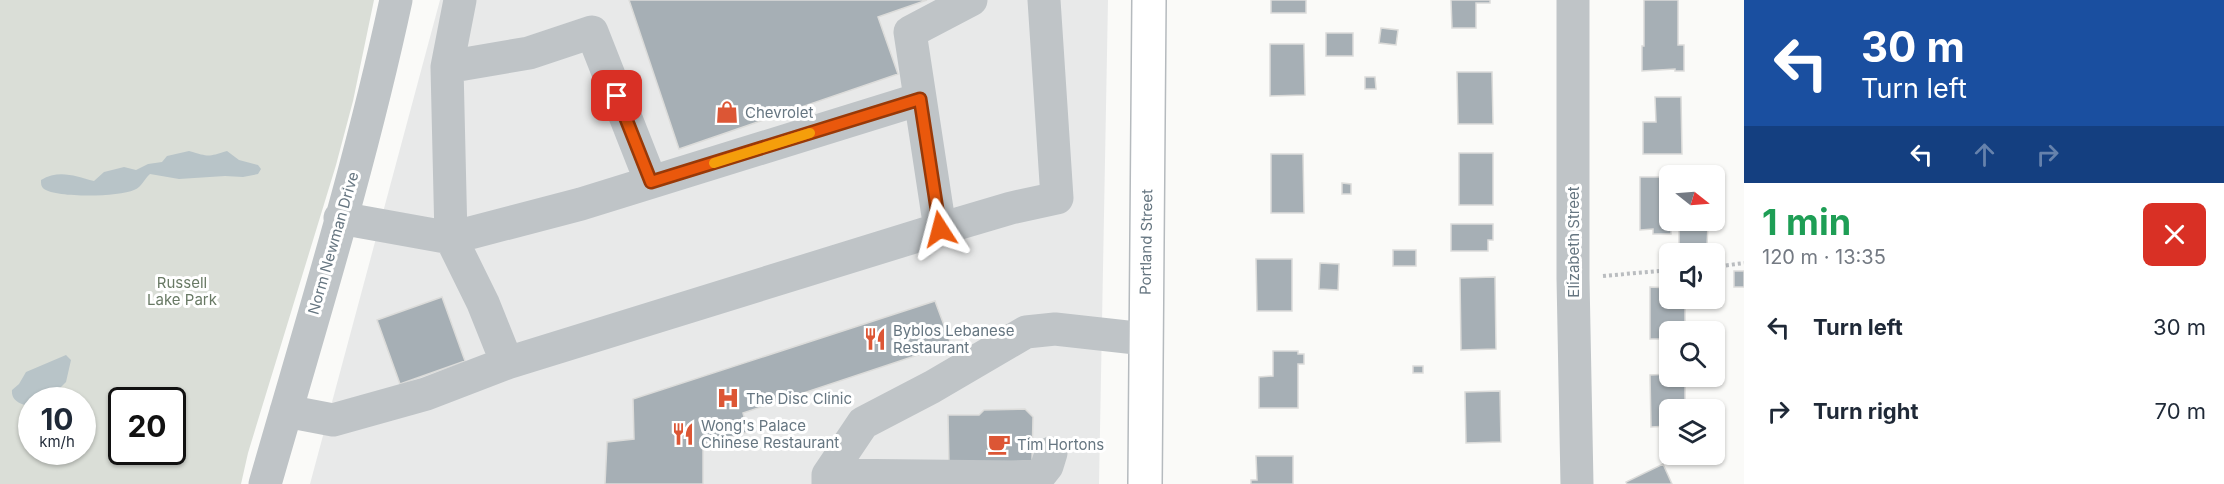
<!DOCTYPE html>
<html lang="en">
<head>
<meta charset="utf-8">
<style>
  body { margin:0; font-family:Inter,sans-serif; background:#f2f2f3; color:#1f2937; height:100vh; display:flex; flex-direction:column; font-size:22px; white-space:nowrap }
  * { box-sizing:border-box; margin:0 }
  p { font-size:20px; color:#747a83 }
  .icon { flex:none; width:33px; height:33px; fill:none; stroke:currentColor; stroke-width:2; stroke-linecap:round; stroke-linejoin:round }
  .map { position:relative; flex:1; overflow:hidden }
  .drawer { display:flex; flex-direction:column; background:#fff; width:480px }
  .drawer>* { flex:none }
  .banner { background:#1a4fa0; color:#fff; overflow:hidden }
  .needle { width:39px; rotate:107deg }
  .tools { position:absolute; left:1659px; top:165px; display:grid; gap:12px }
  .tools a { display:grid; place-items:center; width:66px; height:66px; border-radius:9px; background:#fff; box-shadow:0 2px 4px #0004; font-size:30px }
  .speed { position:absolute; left:18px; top:387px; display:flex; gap:12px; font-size:30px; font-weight:700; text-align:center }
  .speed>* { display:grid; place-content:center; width:78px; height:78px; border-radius:50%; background:#fff; box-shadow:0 2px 4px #0004; line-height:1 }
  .speed small { font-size:15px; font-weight:400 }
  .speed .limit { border:3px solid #111; border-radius:9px; background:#fff; color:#111 }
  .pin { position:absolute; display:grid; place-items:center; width:51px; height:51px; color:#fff; margin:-26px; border-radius:12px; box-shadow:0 3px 9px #0006 }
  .me { position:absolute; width:66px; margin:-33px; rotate:351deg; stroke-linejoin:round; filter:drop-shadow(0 0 4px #0008) }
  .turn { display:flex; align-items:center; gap:21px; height:126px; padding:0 18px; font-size:27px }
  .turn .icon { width:78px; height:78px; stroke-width:2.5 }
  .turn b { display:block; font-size:42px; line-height:51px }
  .lanes { display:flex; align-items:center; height:57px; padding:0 18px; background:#0003; justify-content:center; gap:30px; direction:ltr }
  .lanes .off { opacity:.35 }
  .round { display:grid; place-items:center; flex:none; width:63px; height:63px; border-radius:9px; background:#f2f2f3 }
  .summary { display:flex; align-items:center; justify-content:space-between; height:102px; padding:0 18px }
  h1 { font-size:36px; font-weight:700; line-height:45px; color:#1e9e55 }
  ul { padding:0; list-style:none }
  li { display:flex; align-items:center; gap:18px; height:84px; padding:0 18px }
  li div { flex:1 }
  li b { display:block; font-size:22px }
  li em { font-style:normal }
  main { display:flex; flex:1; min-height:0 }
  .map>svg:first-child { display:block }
</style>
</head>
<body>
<main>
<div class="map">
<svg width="1744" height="484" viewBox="0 0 1744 484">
  <rect width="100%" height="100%" fill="#fafaf8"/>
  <path fill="#e8e9e9" d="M440,0H1108L1099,484H310Z"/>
  <path fill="#daded7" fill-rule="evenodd" d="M0,0H374L353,101L336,165L248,453L241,484H0ZM32,400H82V452H32ZM122,400H172V452H122Z"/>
  <path fill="#b8c4c8" d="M189,151C210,157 207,157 227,151L239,160L258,165L261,169L258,174L243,177L225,176L179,179L150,174C144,179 142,187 134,190C119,197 57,198 44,189C41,186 41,184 41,180C59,169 75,176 94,181L104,172L124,167L136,170L148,164L162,162L167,156Z
    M66,355L71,360L66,382L48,400H32L31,407C22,404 11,402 12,390L19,384L26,372Z"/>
  <path fill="#a6afb5" stroke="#dcdcda" stroke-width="1.5" d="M629,0H927L878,17L898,74L679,149Z
    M1271,0H1306V13H1271Z
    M1451,0H1490V3H1476V28H1452Z
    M1644,0H1678V45H1684V71H1675V69L1642,71V46H1644Z
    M1381,28L1398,30L1396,45L1379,43Z
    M1326,33H1353V56H1326Z
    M1270,44H1304L1305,95L1270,96Z
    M1457,72H1492L1493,124H1458Z
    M1365,77H1375L1376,89H1365Z
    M1655,97H1681L1682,154H1643V122H1656Z
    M1459,153H1493V205H1459Z
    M1271,154H1303L1304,213H1271Z
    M1640,177H1670V220H1675V229L1671,228V234H1653V229L1640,230Z
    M1342,183L1351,184V194H1342Z
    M1451,224H1493V240H1488V251H1451Z
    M1679,225H1708L1707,246H1679Z
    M1393,250H1416V266H1393Z
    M1256,259H1292V311H1257Z
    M1320,263L1339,264L1338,290L1319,289Z
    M1734,271H1744V287H1734Z
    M1495,277L1496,349L1461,350L1460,278Z
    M1650,287L1670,288V298H1685V332H1670V339H1650Z
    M442,297L465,361L400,384L377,320Z
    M935,301L951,344L743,413L748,432L703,446V484H605L607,442L634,439L633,399Z
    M1273,351H1298V354H1304V364H1298V408H1259V377L1273,376Z
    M1413,366H1423V373H1413Z
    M1670,374V376H1685V410H1670V426L1651,427L1650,375Z
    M1500,391L1501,442L1466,443L1465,392Z
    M1025,409L1033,417L1032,461L949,464L948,415H979L984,410Z
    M1256,456H1293V484H1251V480H1257Z
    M1663,464L1672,484H1627L1626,482Z"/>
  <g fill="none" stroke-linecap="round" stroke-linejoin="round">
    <g stroke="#b5babe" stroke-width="36">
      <path id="major" d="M1145,484L1149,0"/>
    </g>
    <path stroke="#babdc0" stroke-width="4" stroke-dasharray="3 3" stroke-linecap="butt" d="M1714,267L1744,263
      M1603,276L1670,270"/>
    <path stroke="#bfc4c7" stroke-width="33" d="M971,0L910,32L940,229L1011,208L1057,198L1044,0
      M1573,0V278L1577,484
      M447,67L460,0
      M651,182L592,32L529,53L447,67L451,238L483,303L507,363L940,229
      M340,218L451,238L581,204L920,99
      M286,411L333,420L426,394L507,363
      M828,475L1028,477L1039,476L1047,466L1051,453
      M265,484C311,324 361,163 396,0
      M828,484V475L863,423L932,387L1026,332L1055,329L1145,339"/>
    <use href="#major" stroke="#fff" stroke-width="33"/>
  </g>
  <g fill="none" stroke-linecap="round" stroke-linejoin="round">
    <g stroke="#983908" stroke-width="15">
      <path id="route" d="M617,96L651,182L920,99L940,229"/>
    </g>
    <use href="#route" stroke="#ea580c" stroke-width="10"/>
    <path stroke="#f59e0b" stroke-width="10" d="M714,163L810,133"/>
  </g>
  <defs>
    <g id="shop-bare" transform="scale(1.8)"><path d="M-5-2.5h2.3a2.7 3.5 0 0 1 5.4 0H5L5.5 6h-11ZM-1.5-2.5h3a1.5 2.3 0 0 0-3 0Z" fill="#dc5635" stroke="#fff" stroke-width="2.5" paint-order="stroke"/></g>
    <g id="restaurant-bare" transform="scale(1.8)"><path d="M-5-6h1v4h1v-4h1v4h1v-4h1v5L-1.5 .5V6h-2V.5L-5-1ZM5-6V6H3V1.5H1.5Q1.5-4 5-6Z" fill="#dc5635" stroke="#fff" stroke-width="2.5" paint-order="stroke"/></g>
    <g id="hospital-bare" transform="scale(1.8)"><path d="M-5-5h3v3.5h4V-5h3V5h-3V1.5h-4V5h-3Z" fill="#dc5635" stroke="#fff" stroke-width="2.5" paint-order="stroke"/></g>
    <g id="cafe-bare" transform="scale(1.8)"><path d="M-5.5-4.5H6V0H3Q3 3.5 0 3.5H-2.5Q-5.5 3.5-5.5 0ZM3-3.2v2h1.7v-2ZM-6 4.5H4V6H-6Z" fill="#dc5635" stroke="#fff" stroke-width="2.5" paint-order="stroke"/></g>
  </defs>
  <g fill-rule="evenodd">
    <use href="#shop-bare" x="727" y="112"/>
    <use href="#restaurant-bare" x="875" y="339"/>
    <use href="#hospital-bare" x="728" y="398"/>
    <use href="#restaurant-bare" x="683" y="434"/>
    <use href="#cafe-bare" x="999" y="444"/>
  </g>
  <g text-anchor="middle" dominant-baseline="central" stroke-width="6" stroke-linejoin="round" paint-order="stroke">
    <g font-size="15" fill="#667681" stroke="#fff" text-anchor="start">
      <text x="745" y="112">Chevrolet</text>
      <text x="893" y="330">Byblos Lebanese<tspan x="893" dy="17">Restaurant</tspan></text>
      <text x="746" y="398">The Disc Clinic</text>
      <text x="701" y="425">Wong's Palace<tspan x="701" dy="17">Chinese Restaurant</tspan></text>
      <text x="1017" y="444">Tim Hortons</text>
    </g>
    <g font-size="15" fill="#667681" stroke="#fff">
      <text transform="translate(1146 242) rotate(-89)">Portland Street</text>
      <text transform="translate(1573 242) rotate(-90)">Elizabeth Street</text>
      <text transform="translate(333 243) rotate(-74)">Norm Newman Drive</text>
    </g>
    <g font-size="15" fill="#697a65" stroke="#fff">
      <text x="182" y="282">Russell<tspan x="182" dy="17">Lake Park</tspan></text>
    </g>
  </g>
</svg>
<div class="tools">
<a><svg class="needle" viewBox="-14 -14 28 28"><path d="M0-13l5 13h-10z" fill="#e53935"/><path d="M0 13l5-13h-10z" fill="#747a83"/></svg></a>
<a><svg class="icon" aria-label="sound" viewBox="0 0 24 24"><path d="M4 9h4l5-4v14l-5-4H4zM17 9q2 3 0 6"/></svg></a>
<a><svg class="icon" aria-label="search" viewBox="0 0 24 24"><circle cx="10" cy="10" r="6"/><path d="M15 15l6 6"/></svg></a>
<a><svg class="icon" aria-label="layers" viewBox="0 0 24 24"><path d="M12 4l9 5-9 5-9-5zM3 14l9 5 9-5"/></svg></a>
</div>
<div class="speed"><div>10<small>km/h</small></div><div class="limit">20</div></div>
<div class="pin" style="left:617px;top:96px;background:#d93025"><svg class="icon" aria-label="arrive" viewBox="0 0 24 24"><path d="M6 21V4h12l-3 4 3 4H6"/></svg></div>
<svg class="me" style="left:940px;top:229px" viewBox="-20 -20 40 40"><path d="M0-17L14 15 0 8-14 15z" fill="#ea580c" stroke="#fff" stroke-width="4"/></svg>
</div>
<section class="drawer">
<div class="banner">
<div class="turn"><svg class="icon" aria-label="left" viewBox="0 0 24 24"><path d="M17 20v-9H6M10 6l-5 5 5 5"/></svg><div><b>30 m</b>Turn left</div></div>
<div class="lanes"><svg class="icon" aria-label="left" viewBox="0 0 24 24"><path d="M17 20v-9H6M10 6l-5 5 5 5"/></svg><svg class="icon off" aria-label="ahead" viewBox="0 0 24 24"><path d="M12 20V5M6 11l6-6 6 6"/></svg><svg class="icon off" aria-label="right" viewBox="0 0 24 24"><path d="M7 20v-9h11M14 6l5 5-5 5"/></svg></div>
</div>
<div class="summary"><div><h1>1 min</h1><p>120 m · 13:35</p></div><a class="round" style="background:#d93025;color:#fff"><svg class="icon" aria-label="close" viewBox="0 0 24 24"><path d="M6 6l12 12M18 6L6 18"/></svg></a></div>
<ul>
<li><svg class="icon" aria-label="left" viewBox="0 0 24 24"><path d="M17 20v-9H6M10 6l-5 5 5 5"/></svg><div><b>Turn left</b></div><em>30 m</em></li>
<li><svg class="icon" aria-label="right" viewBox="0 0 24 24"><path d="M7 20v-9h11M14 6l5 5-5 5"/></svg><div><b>Turn right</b></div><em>70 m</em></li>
</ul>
</section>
</main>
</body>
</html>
